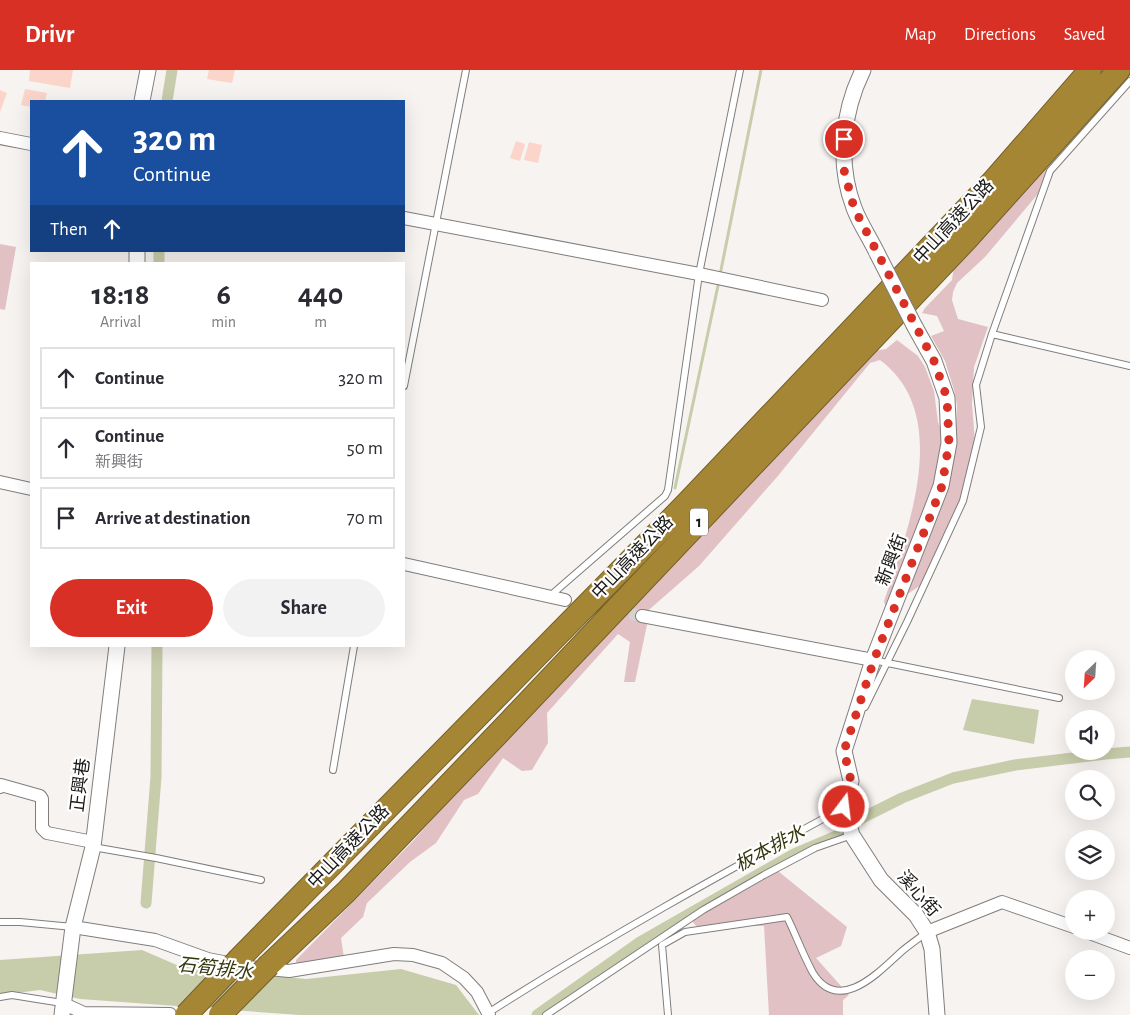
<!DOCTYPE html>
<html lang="en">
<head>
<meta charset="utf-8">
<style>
  body { margin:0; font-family:"Alegreya Sans","Noto Sans TC",sans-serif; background:#f2f2f3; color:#2b2b33; height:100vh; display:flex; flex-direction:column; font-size:19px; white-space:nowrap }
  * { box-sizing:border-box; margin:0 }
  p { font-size:16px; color:#7c7c81 }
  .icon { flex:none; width:28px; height:28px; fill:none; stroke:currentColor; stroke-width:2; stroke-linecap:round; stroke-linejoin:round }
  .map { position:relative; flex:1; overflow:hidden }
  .drawer { position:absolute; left:30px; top:192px; width:375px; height:385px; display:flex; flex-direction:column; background:#fff; border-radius:0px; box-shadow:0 5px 20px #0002 }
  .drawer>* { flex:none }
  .hud { position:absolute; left:30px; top:30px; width:375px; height:152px; border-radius:0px; box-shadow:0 5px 20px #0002; background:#1a4fa0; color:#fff; overflow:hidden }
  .needle { width:32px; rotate:205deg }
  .fabs { position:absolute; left:1065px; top:580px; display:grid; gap:10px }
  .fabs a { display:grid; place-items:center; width:50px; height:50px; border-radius:50%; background:#fff; box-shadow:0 5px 20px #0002; font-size:25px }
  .pin { position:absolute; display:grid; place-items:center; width:42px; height:42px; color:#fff; margin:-21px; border:2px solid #fff; border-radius:50%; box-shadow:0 1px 5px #0007 }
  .me { position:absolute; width:55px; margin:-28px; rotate:15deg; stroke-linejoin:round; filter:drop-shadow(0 0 4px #0008) }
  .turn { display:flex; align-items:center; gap:18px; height:105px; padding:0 20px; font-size:22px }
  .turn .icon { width:65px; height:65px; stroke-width:2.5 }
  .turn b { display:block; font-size:35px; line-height:42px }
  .then { display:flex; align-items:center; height:48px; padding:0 20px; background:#0003; gap:10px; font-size:19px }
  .eta { display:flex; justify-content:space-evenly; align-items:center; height:85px; text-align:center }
  .eta b { font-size:30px; font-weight:600; line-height:35px }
  .primary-button { display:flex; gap:10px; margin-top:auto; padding:10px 20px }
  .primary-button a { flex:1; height:58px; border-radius:30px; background:#d93025; color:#fff; font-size:20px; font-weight:600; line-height:58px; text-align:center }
  .primary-button a+a { background:#f2f2f3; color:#2b2b33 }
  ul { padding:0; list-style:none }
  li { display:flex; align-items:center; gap:15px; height:62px; margin:0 10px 8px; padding:0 10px; border:2px solid #e1e1e2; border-radius:0px }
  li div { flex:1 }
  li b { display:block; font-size:19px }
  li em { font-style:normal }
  header { display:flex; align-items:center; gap:30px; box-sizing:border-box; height:70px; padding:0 25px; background:#d93025; color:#fff }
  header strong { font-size:24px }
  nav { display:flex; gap:28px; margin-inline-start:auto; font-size:18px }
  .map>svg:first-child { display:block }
</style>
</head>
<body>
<header>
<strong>Drivr</strong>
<nav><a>Map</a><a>Directions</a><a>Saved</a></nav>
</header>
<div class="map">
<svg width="1130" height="945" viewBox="0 0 1130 945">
  <rect width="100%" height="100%" fill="#f6f3f1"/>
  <path fill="#e2c1c4" d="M1046,97L1053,106L985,187L957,213L953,222L952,230L958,249L988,257L974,297L972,334L975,372L967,419L921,515L906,525L943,431L956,363L957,335L954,320L945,291L931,266L944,261L937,246L922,243L925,238L952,210L954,196Z
    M0,174L16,177L5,240L0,239Z
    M897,270L918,286L925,297L934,321L938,352L943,365L936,412L887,542L884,531C907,462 954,345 880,290L870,293L777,407L699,496L643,545L648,550L635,612H624L630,572L618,564L547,643L548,673L532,700L522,701L503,688L478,724L464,730L436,773L410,792L367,833L363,847L341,868L344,888L296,896V890L414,770L459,719L874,281L886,279Z
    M778,801L847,857L841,876L816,888L849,925L843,930V945H769L764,856H696L689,847Z"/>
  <path fill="#c7ccaa" d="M972,629L1039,640L1034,674L963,660Z
    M142,880L179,896L306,909L401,899L456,915L479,945H300L80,929L40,920L0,925V890Z"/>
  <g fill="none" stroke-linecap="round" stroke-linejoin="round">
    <path stroke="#c7ccaa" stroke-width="3" d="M720,205L761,0
      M675,418L719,211"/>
    <path stroke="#c7ccaa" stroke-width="11" d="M167,31L172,0
      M159,194V181
      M146,833L156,707L157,576
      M537,945L640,872L794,784L836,766L864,747L902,728L953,708L1015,695L1106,684L1130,682"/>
  </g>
  <path fill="#fbd5c9" d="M30,0H73L70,18L29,11Z
    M209,0H235L232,13L207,9Z
    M25,19L47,23L45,31H31V37L21,35Z
    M0,20L7,23L0,42Z
    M516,71L525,74L520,91L510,88Z
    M529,72L542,75L538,93L524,90Z"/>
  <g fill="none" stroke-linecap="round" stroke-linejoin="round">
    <path stroke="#d5d2d0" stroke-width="12" stroke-dasharray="12 6" stroke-linecap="butt" d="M612,540L642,546"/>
    <g stroke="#807e7c" stroke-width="8">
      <path id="service" d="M992,264L1130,296
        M404,316L466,0
        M550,526L665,426L668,420L699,204L740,0
        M873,590L1059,628
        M865,637L907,552L963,431L981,357L976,315L992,264L1050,101L1130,11
        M333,700L354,576
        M93,777L156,788L261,810
        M0,852H20L73,857
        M0,927L12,925L62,933
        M488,943C604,869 723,803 843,738
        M546,945L703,840L764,805L815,778L852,765
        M668,945L662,875L685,862L787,847C796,865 803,885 813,903C839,945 879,902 901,882C909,875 918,869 926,863"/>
    </g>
    <g stroke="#807e7c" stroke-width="14">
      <path id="minor" d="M0,68L31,74
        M404,148L699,204L822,230
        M0,412L31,419
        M404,494L565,530
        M642,546L873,590
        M0,717L1,715L40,726L42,729V758L47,763L93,772
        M73,857L155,870L208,889L249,897L289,901L394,884L413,885L442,893L464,908L477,922L489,945
        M1084,861L1130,878
        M927,862L1002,832L1074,857
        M62,933L84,943L170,944"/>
    </g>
    <g stroke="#807e7c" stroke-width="17">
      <path id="tertiary" d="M863,0C842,43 837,93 854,138C860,154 870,168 877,183
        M142,31L148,0
        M137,194V181
        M915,257L934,291L947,328L949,373L941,416L873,590L844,681L851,711L844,737L852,765L881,810L916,845L927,862L932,879L937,945
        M62,945L73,857L93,777L117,576"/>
    </g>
    <g stroke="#74602a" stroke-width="24">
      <path id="motorway" d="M239,889L687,433L995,109L1090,0
        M269,895L346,822L511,650L967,169L1119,0"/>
    </g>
    <use href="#service" stroke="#fff" stroke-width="6"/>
    <use href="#minor" stroke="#fff" stroke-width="12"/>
    <use href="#tertiary" stroke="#fff" stroke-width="15"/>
    <use href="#motorway" stroke="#a58635" stroke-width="22"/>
    <g stroke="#807e7c" stroke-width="17" stroke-linecap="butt">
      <path id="tertiary-bridge" d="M877,183L915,257"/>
    </g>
    <g stroke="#74602a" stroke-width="24" stroke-linecap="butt">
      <path id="motorway-bridge" d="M186,945L239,889
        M220,945L269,895"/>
    </g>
    <use href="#tertiary-bridge" stroke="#fff" stroke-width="15"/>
    <use href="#motorway-bridge" stroke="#a58635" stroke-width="22"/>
  </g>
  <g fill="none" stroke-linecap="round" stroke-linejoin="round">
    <path stroke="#d93025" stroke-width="9" stroke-dasharray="0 16.2" d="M844,69V100L854,138L934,291L947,328L949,373L942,416L874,590L844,681L851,711L844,737"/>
  </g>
  <g text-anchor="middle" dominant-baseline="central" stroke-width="4.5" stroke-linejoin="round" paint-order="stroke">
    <rect fill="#fff" stroke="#5e5d5d" stroke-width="1" x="690" y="438.5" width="18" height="27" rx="4"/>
    <g font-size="16" font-weight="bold" fill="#191817">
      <text x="699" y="452">1</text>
    </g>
    <g font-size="18" fill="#191817" stroke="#fff">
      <text transform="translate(954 152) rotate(-47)">中山高速公路</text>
      <text transform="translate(633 488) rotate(-46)">中山高速公路</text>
      <text transform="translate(892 490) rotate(-69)">新興街</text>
      <text transform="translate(81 715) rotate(-83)">正興巷</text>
      <text transform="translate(349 777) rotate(-46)">中山高速公路</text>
      <text transform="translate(918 824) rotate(49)">溪心街</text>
    </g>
    <g font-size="19" font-style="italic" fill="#35380e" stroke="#fff">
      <text transform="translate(770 779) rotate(-28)">板本排水</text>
      <text transform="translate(215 899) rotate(6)">石筍排水</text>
    </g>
  </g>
</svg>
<div class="fabs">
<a><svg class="needle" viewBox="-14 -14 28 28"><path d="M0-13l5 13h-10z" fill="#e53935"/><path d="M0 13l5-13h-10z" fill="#7c7c81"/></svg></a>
<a><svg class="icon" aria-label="sound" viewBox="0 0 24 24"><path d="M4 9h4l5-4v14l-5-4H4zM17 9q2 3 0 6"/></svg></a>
<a><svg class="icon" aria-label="search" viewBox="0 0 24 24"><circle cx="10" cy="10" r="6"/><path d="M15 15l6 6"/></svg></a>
<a><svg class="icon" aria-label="layers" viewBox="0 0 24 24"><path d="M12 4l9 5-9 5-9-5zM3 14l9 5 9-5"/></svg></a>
<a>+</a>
<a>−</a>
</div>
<div class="pin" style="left:844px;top:69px;background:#d93025"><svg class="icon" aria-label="arrive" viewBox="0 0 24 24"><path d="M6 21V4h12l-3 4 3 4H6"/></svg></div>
<svg class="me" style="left:844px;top:737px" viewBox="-20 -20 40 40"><circle r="17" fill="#d93025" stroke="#fff" stroke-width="3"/><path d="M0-11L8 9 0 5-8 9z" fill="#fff"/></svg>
<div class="hud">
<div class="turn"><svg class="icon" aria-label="ahead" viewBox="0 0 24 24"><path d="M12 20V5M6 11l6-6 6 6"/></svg><div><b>320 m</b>Continue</div></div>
<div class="then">Then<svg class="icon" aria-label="ahead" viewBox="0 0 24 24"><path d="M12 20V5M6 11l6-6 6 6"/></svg></div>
</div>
<section class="drawer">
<div class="eta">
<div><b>18:18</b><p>Arrival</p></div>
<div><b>6</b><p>min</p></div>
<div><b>440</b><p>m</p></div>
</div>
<ul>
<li><svg class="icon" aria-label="ahead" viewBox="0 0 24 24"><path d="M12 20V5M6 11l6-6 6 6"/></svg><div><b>Continue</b></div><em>320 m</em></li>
<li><svg class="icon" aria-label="ahead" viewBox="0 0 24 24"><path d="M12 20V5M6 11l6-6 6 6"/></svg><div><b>Continue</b><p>新興街</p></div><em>50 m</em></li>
<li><svg class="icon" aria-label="arrive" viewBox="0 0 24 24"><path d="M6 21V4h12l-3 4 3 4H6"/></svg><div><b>Arrive at destination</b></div><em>70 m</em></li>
</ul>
<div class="primary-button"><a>Exit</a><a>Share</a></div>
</section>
</div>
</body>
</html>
